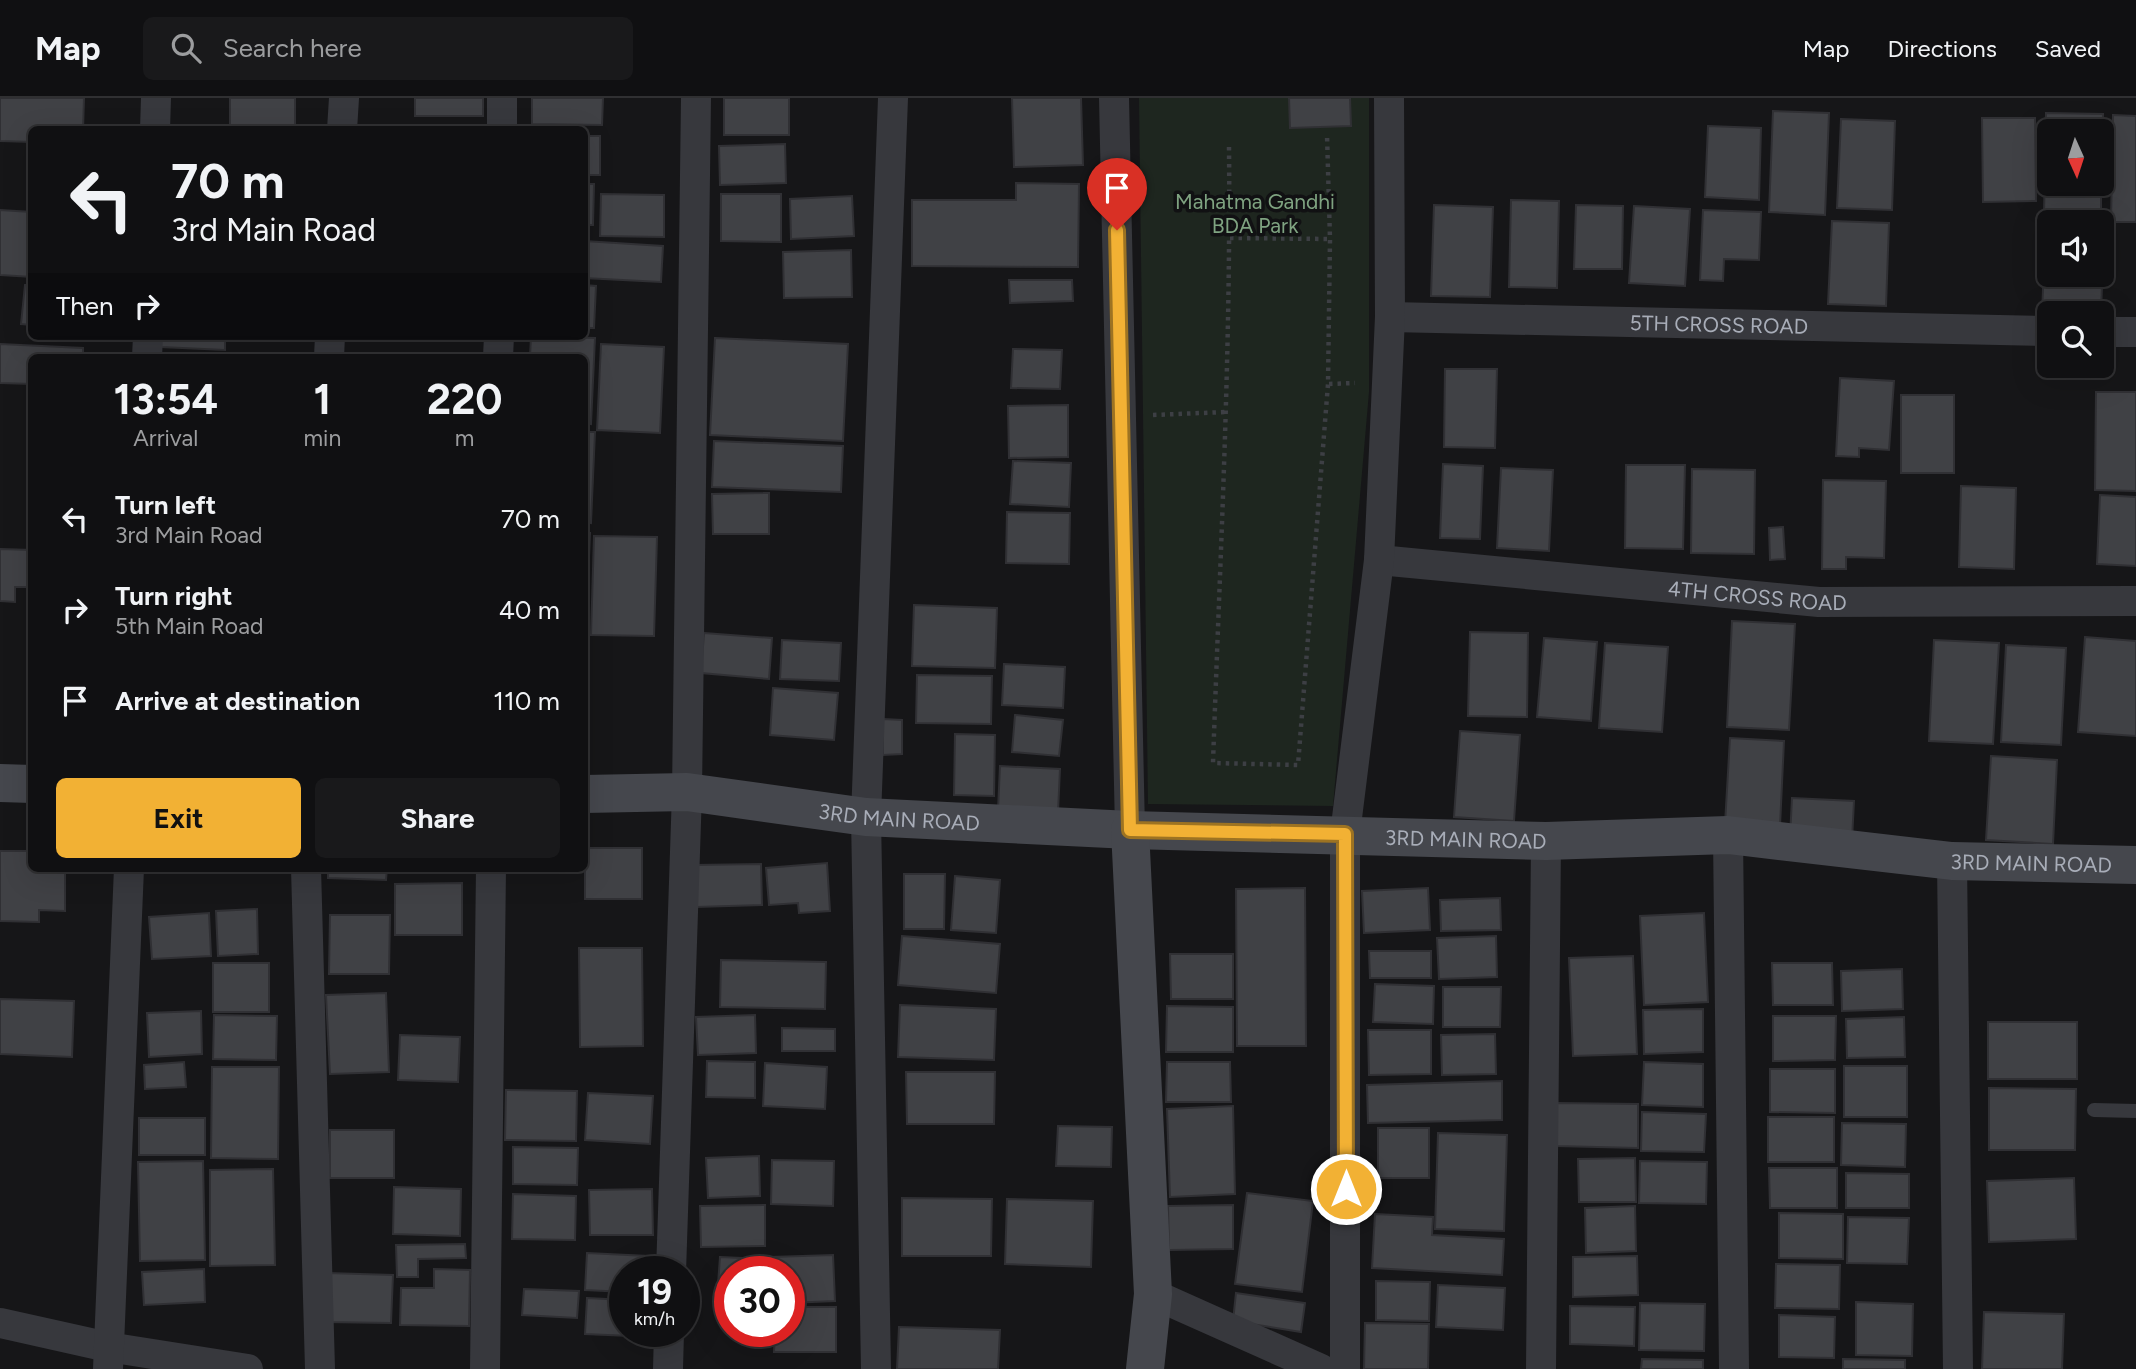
<!DOCTYPE html>
<html lang="en">
<head>
<meta charset="utf-8">
<style>
  body { margin:0; font-family:Figtree,sans-serif; background:#19191b; color:#f1f3f6; height:100vh; display:flex; flex-direction:column; font-size:26px; white-space:nowrap }
  * { box-sizing:border-box; margin:0 }
  p { font-size:23px; color:#9c9d9f }
  .icon { flex:none; width:38px; height:38px; fill:none; stroke:currentColor; stroke-width:2; stroke-linecap:round; stroke-linejoin:round }
  .map { position:relative; flex:1; overflow:hidden }
  .details { position:absolute; left:28px; top:256px; width:560px; height:518px; display:flex; flex-direction:column; background:#101012; border-radius:10px; box-shadow:0 7px 28px #0002,0 0 0 2px #303032 }
  .details>* { flex:none }
  .hud { position:absolute; left:28px; top:28px; width:560px; height:214px; border-radius:10px; box-shadow:0 7px 28px #0002,0 0 0 2px #303032; background:#101012; color:#f1f3f6; overflow:hidden }
  .needle { width:46px; rotate:177deg }
  .buttons { position:absolute; left:2037px; top:21px; display:grid; gap:14px }
  .buttons a { display:grid; place-items:center; width:77px; height:77px; border-radius:10px; background:#101012; box-shadow:0 7px 28px #0002,0 0 0 2px #303032; font-size:35px }
  .speed { position:absolute; left:609px; top:1158px; display:flex; gap:14px; font-size:35px; font-weight:700; text-align:center }
  .speed>* { display:grid; place-content:center; width:91px; height:91px; border-radius:50%; background:#101012; box-shadow:0 7px 28px #0002,0 0 0 2px #303032; line-height:1 }
  .speed small { font-size:18px; font-weight:400 }
  .speed .limit { border:10px solid #d22; background:#fff; color:#111 }
  .pin { position:absolute; display:grid; place-items:center; width:60px; height:60px; color:#fff; margin:-72px -30px; border-radius:50% 50% 50% 0; rotate:-45deg; box-shadow:0 0 7px #0007 }
  .pin .icon { rotate:45deg }
  .me { position:absolute; width:77px; margin:-38px; rotate:0deg; stroke-linejoin:round; filter:drop-shadow(0 0 5px #0008) }
  .turn { display:flex; align-items:center; gap:24px; height:147px; padding:0 28px; font-size:32px }
  .turn .icon { width:91px; height:91px; stroke-width:2.5 }
  .turn b { display:block; font-size:49px; line-height:60px }
  .then { display:flex; align-items:center; height:66px; padding:0 28px; background:#0003; gap:14px; font-size:26px }
  .eta { display:flex; justify-content:space-evenly; align-items:center; height:119px; text-align:center }
  .eta b { font-size:42px; font-weight:700; line-height:49px }
  .cta { display:flex; gap:14px; margin-top:auto; padding:14px 28px }
  .cta a { flex:1; height:80px; border-radius:10px; background:#f2b134; color:#111; font-size:28px; font-weight:700; line-height:80px; text-align:center }
  .cta a+a { background:#19191b; color:#f1f3f6 }
  ul { padding:0; list-style:none }
  li { display:flex; align-items:center; gap:21px; height:91px; padding:0 28px }
  li div { flex:1 }
  li b { display:block; font-size:26px }
  li em { font-style:normal }
  header { display:flex; align-items:center; gap:42px; box-sizing:border-box; height:98px; padding:0 35px; background:#101012; border-bottom:2px solid #303032 }
  header strong { font-size:33px }
  nav { display:flex; gap:38px; margin-inline-start:auto; font-size:24px }
  .search { width:490px; height:63px; background:#19191b; display:flex; align-items:center; gap:18px; box-sizing:border-box; padding:0 24px; border-radius:10px; color:#9c9d9f; font-size:26px }
  .map>svg:first-child { display:block }
</style>
</head>
<body>
<header>
<strong>Map</strong>
<div class="search"><svg class="icon" aria-label="search" viewBox="0 0 24 24"><circle cx="10" cy="10" r="6"/><path d="M15 15l6 6"/></svg>Search here</div>
<nav><a>Map</a><a>Directions</a><a>Saved</a></nav>
</header>
<div class="map">
<svg width="2136" height="1271" viewBox="0 0 2136 1271">
  <rect width="100%" height="100%" fill="#161618"/>
  <path fill="#1e261f" d="M1139,0H1369V294L1333,708L1148,706Z"/>
  <path fill="#404145" stroke="#303034" stroke-width="2" d="M0,0H84L83,32H32V44L0,43Z
    M230,0H295V32H230Z
    M415,0H483V18H415Z
    M532,0H603L602,27L532,26Z
    M724,0H789V37H724Z
    M1012,0H1081L1083,67L1014,69Z
    M1289,0H1350L1351,28L1290,30Z
    M1773,13L1829,15L1825,117L1769,114Z
    M2046,15L2103,16L2102,71V33H2049V86H2101V117L2044,116Z
    M2113,17L2136,18V124H2111Z
    M1982,20H2035L2036,103L1983,104Z
    M1841,21L1895,23L1892,112L1837,110Z
    M1708,28L1761,30L1759,102L1705,99Z
    M584,38H600V77H584Z
    M785,46L786,85L720,87L719,48Z
    M1016,85L1079,86L1078,169L912,168V102H1016Z
    M584,86H594L593,127H584Z
    M601,96L664,97V139L600,138Z
    M721,96H781V144L721,143Z
    M852,98L854,138L791,141L790,101Z
    M1511,102L1559,103L1557,190L1509,189Z
    M1434,107L1493,109L1490,199L1431,198Z
    M1576,107L1623,108L1622,171H1574Z
    M1634,108L1690,111L1685,188L1629,185Z
    M0,112L32,114V179L0,177Z
    M1703,112L1761,114L1759,162L1724,161L1723,183L1700,182Z
    M1832,123L1889,125L1886,208L1828,206Z
    M2045,132H2049V177H2102V134H2104L2101,215H2049V220H2042Z
    M584,143L663,148L661,184L584,180Z
    M851,152L852,199L784,200L783,154Z
    M1009,182H1072L1073,203L1010,205Z
    M25,187H32V227L21,226Z
    M584,187L596,188L594,230H584Z
    M161,238H225V252L161,249Z
    M531,238L595,240L591,326L584,325V259H530Z
    M715,240L848,246L843,343L710,337Z
    M0,246L83,250V259H32V286L0,285Z
    M601,246L664,249L660,335L597,332Z
    M1013,251L1062,252L1060,291L1011,290Z
    M1445,271H1497L1495,350L1444,349Z
    M1840,280L1894,283L1889,352L1859,350V359L1836,358Z
    M2096,294H2136V393L2095,392Z
    M1901,297H1954V375H1901Z
    M1068,307V359L1009,360L1008,308Z
    M584,334H595L591,425L584,424Z
    M714,343L843,348L841,394L712,389Z
    M1013,363L1071,365L1069,409L1010,406Z
    M1443,366L1483,368L1480,441L1440,440Z
    M1626,367H1685L1683,451L1625,450Z
    M1501,370L1553,372L1549,453L1497,450Z
    M1692,371L1755,372L1754,456L1691,455Z
    M1823,382L1886,383L1884,460L1846,459V471H1822Z
    M1961,388L2016,390L2014,471L1959,469Z
    M769,395V436H713L712,396Z
    M2100,397L2136,399V468L2097,466Z
    M1007,414L1070,415L1069,466L1006,465Z
    M1783,429L1785,461L1770,462L1769,430Z
    M584,435H590L588,482H584Z
    M594,438L657,439L654,538L591,537Z
    M0,451L32,452V489H15V504L0,503Z
    M914,507L997,510L995,570L912,568Z
    M1732,523L1795,526L1789,632L1727,629Z
    M1470,534L1528,535L1527,619L1468,618Z
    M704,535L772,540L769,581L701,575Z
    M2085,539L2136,543V638L2078,634Z
    M1544,540L1597,544L1591,623L1537,619Z
    M782,542L841,545L839,583L780,581Z
    M1934,542L1999,545L1993,646L1929,643Z
    M1605,545L1668,549L1662,634L1599,630Z
    M2006,547L2066,550L2061,647L2001,644Z
    M1004,566L1065,569L1063,610L1002,607Z
    M917,577L992,578L991,626L916,625Z
    M773,590L838,595L834,642L770,637Z
    M1015,617L1063,622L1059,658L1012,654Z
    M883,621L902,622V656L883,657Z
    M1460,633L1520,637L1514,723L1454,719Z
    M955,636L995,637L994,698L954,697Z
    M1730,640L1784,643L1780,728L1725,726Z
    M1991,658L2057,662L2053,746L1986,742Z
    M1000,668L1060,671L1058,714L998,712Z
    M1792,700L1854,703L1852,742L1790,739Z
    M585,750H642V801H585Z
    M0,753H32V770H65V813L39,812V824L0,823Z
    M827,765L830,813L799,815L798,805L769,807L766,770Z
    M761,766L762,807L696,809L695,767Z
    M328,770H387L386,782L328,780Z
    M904,776H945L944,831H904Z
    M955,778L1000,782L996,835L951,832Z
    M462,785V837H395V786Z
    M1305,790L1306,948H1237L1236,791Z
    M1428,790L1430,832L1364,835L1362,793Z
    M1500,800L1501,832L1441,833L1440,802Z
    M257,811L258,856L218,858L216,813Z
    M209,815L211,858L152,861L149,819Z
    M1704,815L1708,904L1644,907L1640,818Z
    M330,817H390L389,876H329Z
    M902,838L1000,846L996,895L898,887Z
    M1496,838L1497,879L1439,881L1437,840Z
    M579,850H642L643,948L580,949Z
    M1369,853H1431V880H1370Z
    M1170,856H1233V901H1171Z
    M1633,858L1637,956L1573,958L1569,860Z
    M721,862L826,864L825,911L720,909Z
    M213,865H269V914H213Z
    M1772,865H1832L1833,907H1773Z
    M1902,871L1903,911L1842,913L1841,873Z
    M1375,886L1434,888L1433,926L1373,924Z
    M1443,889H1501L1500,929H1443Z
    M386,895L389,974L330,976L326,897Z
    M0,901L74,903L72,959L0,956Z
    M900,907L996,911L994,962L898,959Z
    M1167,908L1233,909V954H1166Z
    M1703,911V954L1644,956L1643,912Z
    M201,913L202,956L149,959L147,915Z
    M214,917L277,918L276,962L213,961Z
    M755,917L756,955L698,957L696,919Z
    M1773,918H1836L1835,962L1773,963Z
    M1904,919L1905,959L1847,960L1846,921Z
    M1988,924H2077V981H1988Z
    M782,930L835,931V953H782Z
    M1368,932H1431V976L1369,977Z
    M1495,936L1496,976L1442,977L1441,937Z
    M400,937L460,939L458,984L398,982Z
    M707,963L755,964V1000L706,999Z
    M184,964L186,989L145,991L144,967Z
    M1167,964H1230L1231,1004H1166Z
    M1644,964L1703,966V1009L1642,1007Z
    M765,965L827,969L825,1011L763,1008Z
    M1844,968H1907V1019H1844Z
    M212,969H279L278,1061L211,1060Z
    M1770,971H1835V1015L1770,1014Z
    M906,974H995L994,1026H907Z
    M1502,983V1022L1368,1025L1367,987Z
    M1989,990L2076,991L2075,1052H1989Z
    M506,992L577,993L576,1043L505,1042Z
    M588,995L653,998L650,1046L585,1042Z
    M1556,1005L1638,1006V1050L1556,1048Z
    M1233,1008L1235,1096L1170,1099L1167,1011Z
    M1642,1014L1706,1016L1704,1054L1641,1053Z
    M1768,1019H1834V1064H1768Z
    M139,1020H205V1057H139Z
    M1842,1025L1906,1026L1905,1069L1841,1067Z
    M1058,1028L1112,1029L1111,1069L1056,1068Z
    M1378,1030H1429V1080H1378Z
    M330,1032H394V1080H330Z
    M1438,1035L1507,1037L1504,1133L1435,1131Z
    M513,1049L578,1050L577,1087L513,1086Z
    M759,1058L760,1098L708,1100L706,1060Z
    M1635,1060L1636,1104H1579L1578,1061Z
    M772,1062L834,1063L833,1108L771,1106Z
    M203,1063L205,1162L140,1163L138,1064Z
    M1640,1063L1707,1064L1706,1106L1639,1105Z
    M1769,1070H1837V1110H1770Z
    M273,1071L275,1167L210,1168V1072Z
    M1846,1075L1909,1076V1110H1846Z
    M2074,1080L2076,1141L1989,1144L1987,1083Z
    M394,1089L461,1091L460,1138L393,1136Z
    M652,1091L653,1137H590L589,1092Z
    M1247,1095L1313,1103L1302,1194L1235,1186Z
    M513,1096L576,1098L575,1142L512,1141Z
    M902,1100L992,1101L991,1158H902Z
    M1007,1101L1093,1103L1091,1169L1005,1166Z
    M765,1107V1148L701,1149L700,1108Z
    M1233,1107V1151L1169,1152L1168,1108Z
    M1635,1108L1636,1153L1586,1155L1585,1110Z
    M1779,1115L1843,1116V1161L1779,1160Z
    M1375,1116L1433,1119L1432,1137L1504,1141L1502,1177L1372,1170Z
    M1848,1119L1909,1120L1907,1166L1847,1165Z
    M465,1146L466,1160L418,1161V1179H397L396,1147Z
    M587,1155L648,1158L647,1174H625V1194L585,1192Z
    M833,1157L835,1203L789,1205V1174H772L771,1159Z
    M1637,1158L1638,1197L1573,1199V1159Z
    M720,1159L765,1161L764,1174H730V1201L717,1200Z
    M1776,1166L1840,1167L1839,1211L1775,1210Z
    M204,1171L205,1204L144,1207L142,1174Z
    M434,1171L470,1172L469,1228L400,1227L401,1190H434Z
    M327,1175L393,1177L391,1225L325,1224Z
    M1376,1183L1430,1184L1429,1223L1376,1222Z
    M1438,1187L1505,1190L1503,1232L1436,1229Z
    M524,1191L579,1193L577,1220L522,1217Z
    M1236,1195L1305,1205L1301,1234L1233,1223Z
    M587,1200L625,1202V1234H654L653,1239L585,1236Z
    M1856,1204L1913,1206L1912,1258L1856,1257Z
    M1640,1205L1705,1206L1704,1253L1639,1252Z
    M1570,1208L1635,1209L1634,1248L1570,1246Z
    M789,1209H836V1254H774L775,1234H789Z
    M1984,1214L2064,1216L2062,1271H1982Z
    M1779,1217L1835,1219L1834,1260L1779,1259Z
    M1365,1225L1429,1226L1428,1271H1364Z
    M899,1229L1000,1232L998,1271H897Z
    M1642,1261L1703,1262V1271H1641Z
    M1843,1261L1905,1262V1271H1843Z"/>
  <g fill="none" stroke-linecap="round" stroke-linejoin="round">
    <path stroke="#3d3f44" stroke-width="4.5" stroke-dasharray="3.5 5" stroke-linecap="butt" d="M1229,49C1231,254 1220,460 1213,665L1298,667L1328,286L1330,141L1327,37
      M1230,140L1330,141
      M1329,286L1355,285
      M1153,317L1226,314"/>
    <path stroke="#37383d" stroke-width="14" d="M2094,1012L2136,1013"/>
    <g stroke="#37383d" stroke-width="30">
      <path d="M1114,0L1130,732"/>
      <path d="M155,32L156,0"/>
      <path d="M342,32L344,0"/>
      <path d="M502,32V0"/>
      <path id="s1" d="M1390,219L2049,233"/>
      <path d="M2102,234H2136"/>
      <path d="M147,259L148,238"/>
      <path d="M329,259L330,238"/>
      <path d="M498,259L499,238"/>
      <path id="s2" d="M1379,462L1819,504L2136,503"/>
      <path d="M1728,737L1734,1271"/>
      <path d="M1952,763L1958,1271"/>
      <path d="M306,770L320,1271"/>
      <path d="M671,1174L687,694L696,0"/>
      <path d="M1153,1196L1321,1271"/>
      <path d="M0,1225L108,1249L248,1271"/>
      <path d="M108,1271L129,770"/>
      <path d="M485,1271L491,770"/>
      <path d="M668,1271L669,1234"/>
      <path d="M876,1271L866,719L893,0"/>
      <path d="M1345,1271V736L1379,462L1390,219L1389,0"/>
      <path d="M1541,1271L1546,743"/>
    </g>
    <g stroke="#45474d" stroke-width="38">
      <path d="M0,685L32,686"/>
      <path id="s3" d="M584,696L687,694L866,719L1130,732L1546,743L1728,737L1952,763L2136,767"/>
      <path d="M1130,732L1153,1196L1145,1271"/>
    </g>
  </g>
  <g fill="none" stroke-linecap="round" stroke-linejoin="round">
    <g stroke="#9d7322" stroke-width="18">
      <path id="route" d="M1117,132L1130,732L1345,736L1346,1091"/>
    </g>
    <use href="#route" stroke="#f2b134" stroke-width="12"/>
  </g>
  <g text-anchor="middle" dominant-baseline="central" stroke-width="7" stroke-linejoin="round" paint-order="stroke">
    <g font-size="21" fill="#7fa381" stroke="#111113">
      <text x="1255" y="103">Mahatma Gandhi<tspan x="1255" dy="24">BDA Park</tspan></text>
    </g>
    <g font-size="21" fill="#a8adb8" stroke="#111113">
      <text stroke="none"><textPath href="#s1" startOffset="329">5TH CROSS ROAD</textPath></text>
      <text stroke="none"><textPath href="#s2" startOffset="380">4TH CROSS ROAD</textPath></text>
      <text stroke="none"><textPath href="#s3" startOffset="317">3RD MAIN ROAD</textPath></text>
      <text stroke="none"><textPath href="#s3" startOffset="884">3RD MAIN ROAD</textPath></text>
      <text stroke="none"><textPath href="#s3" startOffset="1451">3RD MAIN ROAD</textPath></text>
    </g>
  </g>
</svg>
<div class="buttons">
<a><svg class="needle" viewBox="-14 -14 28 28"><path d="M0-13l5 13h-10z" fill="#e53935"/><path d="M0 13l5-13h-10z" fill="#9c9d9f"/></svg></a>
<a><svg class="icon" aria-label="sound" viewBox="0 0 24 24"><path d="M4 9h4l5-4v14l-5-4H4zM17 9q2 3 0 6"/></svg></a>
<a><svg class="icon" aria-label="search" viewBox="0 0 24 24"><circle cx="10" cy="10" r="6"/><path d="M15 15l6 6"/></svg></a>
</div>
<div class="speed"><div>19<small>km/h</small></div><div class="limit">30</div></div>
<div class="pin" style="left:1117px;top:132px;background:#d93025"><svg class="icon" aria-label="arrive" viewBox="0 0 24 24"><path d="M6 21V4h12l-3 4 3 4H6"/></svg></div>
<svg class="me" style="left:1346px;top:1091px" viewBox="-20 -20 40 40"><circle r="17" fill="#f2b134" stroke="#fff" stroke-width="3"/><path d="M0-11L8 9 0 5-8 9z" fill="#fff"/></svg>
<div class="hud">
<div class="turn"><svg class="icon" aria-label="left" viewBox="0 0 24 24"><path d="M17 20v-9H6M10 6l-5 5 5 5"/></svg><div><b>70 m</b>3rd Main Road</div></div>
<div class="then">Then<svg class="icon" aria-label="right" viewBox="0 0 24 24"><path d="M7 20v-9h11M14 6l5 5-5 5"/></svg></div>
</div>
<section class="details">
<div class="eta">
<div><b>13:54</b><p>Arrival</p></div>
<div><b>1</b><p>min</p></div>
<div><b>220</b><p>m</p></div>
</div>
<ul>
<li><svg class="icon" aria-label="left" viewBox="0 0 24 24"><path d="M17 20v-9H6M10 6l-5 5 5 5"/></svg><div><b>Turn left</b><p>3rd Main Road</p></div><em>70 m</em></li>
<li><svg class="icon" aria-label="right" viewBox="0 0 24 24"><path d="M7 20v-9h11M14 6l5 5-5 5"/></svg><div><b>Turn right</b><p>5th Main Road</p></div><em>40 m</em></li>
<li><svg class="icon" aria-label="arrive" viewBox="0 0 24 24"><path d="M6 21V4h12l-3 4 3 4H6"/></svg><div><b>Arrive at destination</b></div><em>110 m</em></li>
</ul>
<div class="cta"><a>Exit</a><a>Share</a></div>
</section>
</div>
</body>
</html>
